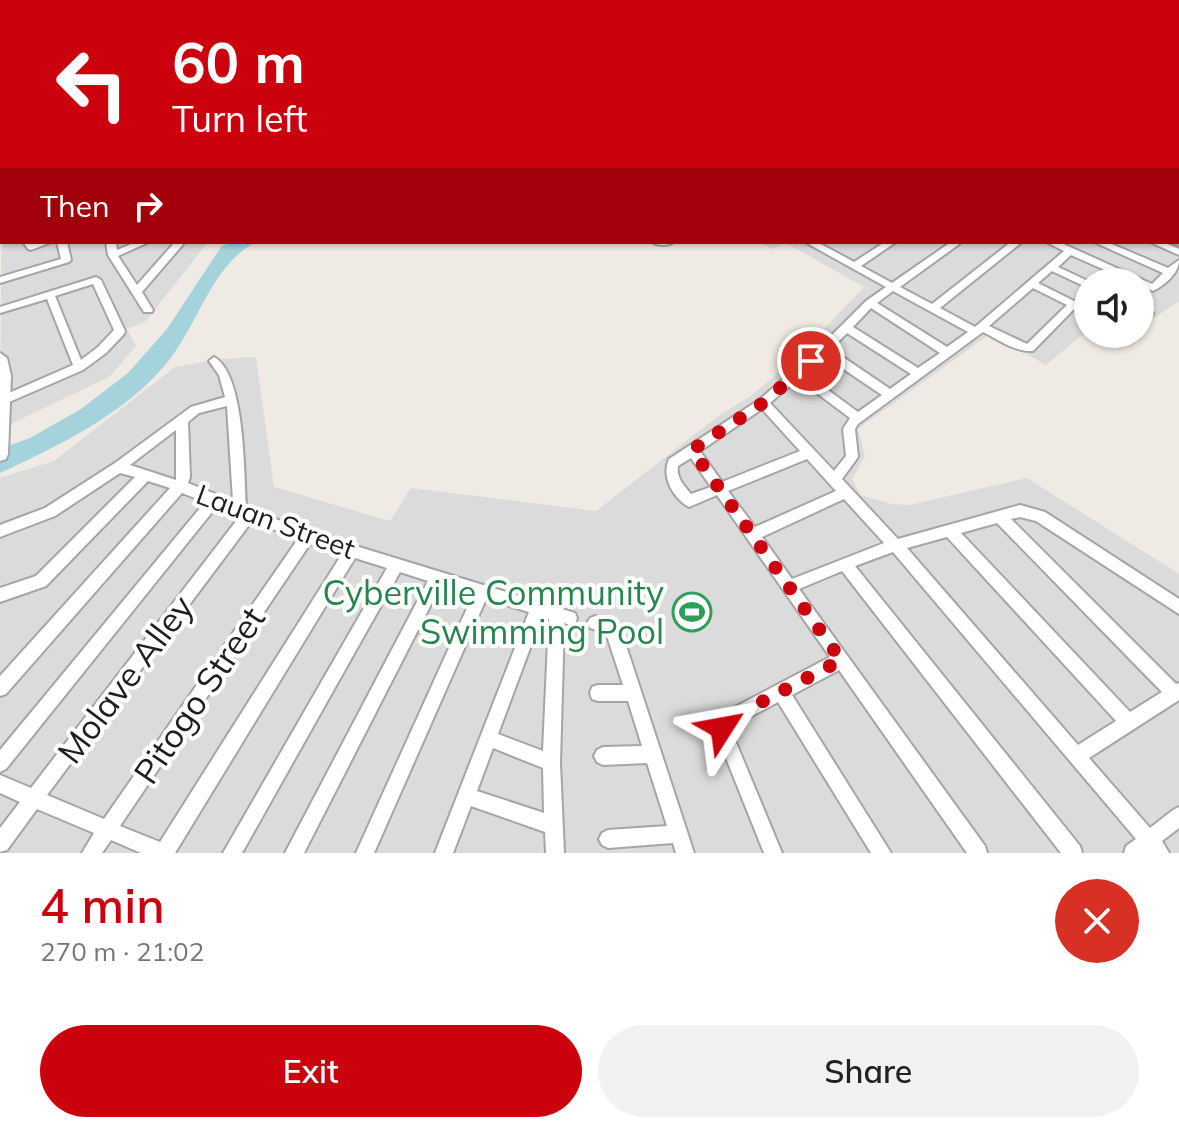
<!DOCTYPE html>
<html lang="en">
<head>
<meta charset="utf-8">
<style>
  body { margin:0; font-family:Mulish,sans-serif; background:#f2f2f2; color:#222; height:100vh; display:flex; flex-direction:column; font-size:30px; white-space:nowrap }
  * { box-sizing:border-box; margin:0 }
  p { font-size:26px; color:#767676 }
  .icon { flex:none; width:44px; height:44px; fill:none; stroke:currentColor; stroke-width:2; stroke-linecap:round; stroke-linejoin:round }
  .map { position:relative; height:853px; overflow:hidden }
  .sheet { display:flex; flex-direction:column; background:#fff; flex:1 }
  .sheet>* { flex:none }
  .hud { position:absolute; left:0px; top:0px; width:1180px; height:244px; box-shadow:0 2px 6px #0004; background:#cb020e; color:#fff; overflow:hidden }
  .controls { position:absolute; left:1074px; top:268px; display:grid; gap:16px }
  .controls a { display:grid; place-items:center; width:80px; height:80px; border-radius:50%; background:#fff; box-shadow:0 2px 6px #0004; font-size:40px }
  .pin { position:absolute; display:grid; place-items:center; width:68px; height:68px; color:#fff; margin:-34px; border:4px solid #fff; border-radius:50%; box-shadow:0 2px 8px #0007 }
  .me { position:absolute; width:88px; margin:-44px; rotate:56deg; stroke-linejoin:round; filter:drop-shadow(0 0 6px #0008) }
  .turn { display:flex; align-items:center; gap:28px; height:168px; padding:0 40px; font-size:36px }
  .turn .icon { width:104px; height:104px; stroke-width:2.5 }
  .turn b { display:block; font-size:56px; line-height:68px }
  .then { display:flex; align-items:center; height:76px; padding:0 40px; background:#0003; gap:16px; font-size:30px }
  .round { display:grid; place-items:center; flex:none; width:84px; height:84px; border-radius:42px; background:#f2f2f2 }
  .headline { display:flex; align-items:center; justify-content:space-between; height:136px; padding:0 40px }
  h1 { font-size:48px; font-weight:600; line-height:60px; color:#cb020e }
  .action { display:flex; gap:16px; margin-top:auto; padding:16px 40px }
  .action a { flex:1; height:92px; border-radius:48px; background:#cb020e; color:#fff; font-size:32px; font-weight:600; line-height:92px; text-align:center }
  .action a+a { background:#f2f2f2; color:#222 }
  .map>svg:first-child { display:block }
</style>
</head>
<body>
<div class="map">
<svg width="1179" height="853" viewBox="0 0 1179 853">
  <rect width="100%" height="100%" fill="#efebe4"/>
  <path fill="#dcdbdb" d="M1179,108V301L1140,328V282H1088V330L1046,365L990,334L858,429L865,456L852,479L860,495L892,504L910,505L1027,478L1179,574V853H0V478L54,461L175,367L218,359L256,357L274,487L390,521L411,488L596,511L717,417L752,395L797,357L864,287L786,243L772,249L760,242H1178Z
    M2,178V242H208L146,321L127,329L136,346L109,377L0,429Z"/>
  <path fill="#a5d3dc" d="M230,242H256C210,266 198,327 165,365C123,415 58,446 0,473V449L30,438L81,409L128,373L167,329L221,247Z"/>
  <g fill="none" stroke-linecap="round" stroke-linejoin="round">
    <g stroke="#a5a5a5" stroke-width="4">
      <path id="minor" d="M1178,120H1179V124H1178Z
        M1178,145H1179V149H1178Z
        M1178,177H1179V182H1178Z
        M0,186H2V191L0,192Z
        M1178,204H1179V210H1178Z
        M1178,237L1179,238V245L1174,242H1178Z
        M23,242H52L31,250L28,249Z
        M57,242H67L71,260L69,262L0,283V277L61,259Z
        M106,242H116L117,250L136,242H149L118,256L137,285L175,242H185L142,292L153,310L152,312H144L108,255Z
        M652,242H674C669,246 657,246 652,242Z
        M805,242H817L854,262L885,242H896L861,266L892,283L951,242H962L900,287L932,304L1011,242H1022L940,308L975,327L1064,251L1046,242H1059L1152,284L1163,273L1094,242H1107L1168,268L1179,260C1179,273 1165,285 1153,291L1140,286V282H1132L1071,255L1058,267L1090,282H1088V288L1052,271L1038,283L1088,308V315L1074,309L1033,351C1015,352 999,340 983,332L858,424L855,429L858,457L842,479L898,539L1020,505L1045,512L1179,599V614L1036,521L1020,517L1011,519L1176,684L1179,683V700L1089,758L1150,828L1173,810L1179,807V828L1162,841L1169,853H1124L1126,846L1136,839L893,552L855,566L1080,846L1082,853H1061L842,571L799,589L985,846L987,853H967L839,670L792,695L891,853H871L778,702L730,728L782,853H764L714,728L718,716L830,657L717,495L689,507C673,498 661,477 669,459L759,400L820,347L866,301L886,287ZM1033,288L1067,305L1027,344L989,326ZM893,291L968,332L947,347L877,303ZM871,308L940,353L918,368L853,327ZM847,333L911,374L890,389L831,349ZM824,356L882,395L858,412L805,373ZM798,379L850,418L843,429L846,456L834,471L770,403ZM762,409L800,451L722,482L700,451ZM691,458L711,487L691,494C684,485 676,478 678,466ZM807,459L836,491L755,527L728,491ZM844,499L884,543L792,579L762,537ZM997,523L1162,692L1130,712L961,533ZM947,537L1116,721L1078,745L907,548Z
        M1150,242H1163L1179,249V255Z
        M96,277L101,280L125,331L124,334L106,353L83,370L0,406V397L73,365L47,299L0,313V307ZM93,284L114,330L98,347L81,360L55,296Z
        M1140,306L1153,313L1152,315L1148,316L1140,313Z
        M214,357C245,374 244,472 246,507L309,532L350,544L353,543L359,547L575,613L577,618L575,623L570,625L564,623L560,763L564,853H546L545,832L471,806L453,853H435L529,612L486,599L374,853H356L473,595L441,585L304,853H285L428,581L400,572L242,853H223L387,568L355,558L175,853H141L111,840L102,853H82L94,833L37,809L7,850L0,852V828L20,802L0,793V775L31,788L240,516L217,506L6,769L0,772V750L205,502L182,493L6,694L0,696V676L170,488L148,481L46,586L0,602V588L36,576L135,477L120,473L55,516L0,537V525L45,508L115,463L191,407L225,397L219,375L209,361ZM227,406L233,501L188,483L190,477L188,422L199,413ZM176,430V480L130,465ZM252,521L298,539L104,819L47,795ZM310,544L342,554L160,842L120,826ZM542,616L549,619L543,751L498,734ZM493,748L543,768L544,813L477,791Z
        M595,616L617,622L620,627L694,853H676L673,843L608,848L602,845L599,839L602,833L608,830L667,826L647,763L603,765L597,762L594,756L597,750L603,747L642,746L628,701H598L592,699L590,693L592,687L598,685H623L606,633L590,628L587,623L590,618Z"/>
    </g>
    <g stroke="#a5a5a5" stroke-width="4">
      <path id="tertiary" d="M0,353L7,358L11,376L8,454L6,459L0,461Z"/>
    </g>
    <g stroke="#6f7506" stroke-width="4">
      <path id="secondary" d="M0,145H2V151H0Z"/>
    </g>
    <use href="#minor" fill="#fff" fill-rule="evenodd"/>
    <use href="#tertiary" fill="#fff" fill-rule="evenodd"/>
    <use href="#secondary" fill="#f9f8b9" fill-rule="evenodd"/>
  </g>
  <linearGradient id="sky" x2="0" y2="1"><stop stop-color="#8dc0e3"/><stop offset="0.47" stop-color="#f8f6f3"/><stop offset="1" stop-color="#f8f6f3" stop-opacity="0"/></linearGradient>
  <rect width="1179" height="228" fill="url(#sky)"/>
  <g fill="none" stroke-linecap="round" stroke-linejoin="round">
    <path stroke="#cb020e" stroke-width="14" stroke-dasharray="0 25.2" d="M722,728L724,722L841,660L692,450L763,403L811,361"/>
  </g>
  <defs>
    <g id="stadium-ring" transform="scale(2)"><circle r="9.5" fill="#fff" stroke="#2e9e5b" stroke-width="1.5"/><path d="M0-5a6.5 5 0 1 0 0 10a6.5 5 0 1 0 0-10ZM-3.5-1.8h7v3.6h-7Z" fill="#2e9e5b"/></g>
  </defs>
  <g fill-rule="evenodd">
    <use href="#stadium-ring" x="692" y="612"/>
  </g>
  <g text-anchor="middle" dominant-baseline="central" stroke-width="8" stroke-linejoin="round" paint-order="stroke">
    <g font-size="28" fill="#1e1e1e" stroke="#fff">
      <text transform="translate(276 521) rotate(20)">Lauan Street</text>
    </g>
    <g font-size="34" fill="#27864d" stroke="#fff" text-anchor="end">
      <text x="664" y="592">Cyberville Community<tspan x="664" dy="39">Swimming Pool</tspan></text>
    </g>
    <g font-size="34" fill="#1e1e1e" stroke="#fff">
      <text transform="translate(125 679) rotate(-53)">Molave Alley</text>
      <text transform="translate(199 695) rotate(-56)">Pitogo Street</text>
    </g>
  </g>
</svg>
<div class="controls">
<a><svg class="icon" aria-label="sound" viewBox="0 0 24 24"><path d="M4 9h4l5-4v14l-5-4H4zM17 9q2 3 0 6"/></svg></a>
</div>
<div class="pin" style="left:811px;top:361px;background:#d93025"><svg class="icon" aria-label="arrive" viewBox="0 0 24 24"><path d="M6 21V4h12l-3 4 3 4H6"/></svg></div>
<svg class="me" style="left:722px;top:728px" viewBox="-20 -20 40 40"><path d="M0-17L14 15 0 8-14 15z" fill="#cb020e" stroke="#fff" stroke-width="4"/></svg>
<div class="hud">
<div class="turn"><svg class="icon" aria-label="left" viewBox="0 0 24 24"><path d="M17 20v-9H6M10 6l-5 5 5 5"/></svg><div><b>60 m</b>Turn left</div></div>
<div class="then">Then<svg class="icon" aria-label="right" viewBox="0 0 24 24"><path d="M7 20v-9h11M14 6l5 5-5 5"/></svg></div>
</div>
</div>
<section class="sheet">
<div class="headline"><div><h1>4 min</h1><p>270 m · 21:02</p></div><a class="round" style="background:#d93025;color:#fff"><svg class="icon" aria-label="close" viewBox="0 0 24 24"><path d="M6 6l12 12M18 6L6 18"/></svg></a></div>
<div class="action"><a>Exit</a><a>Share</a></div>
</section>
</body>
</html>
